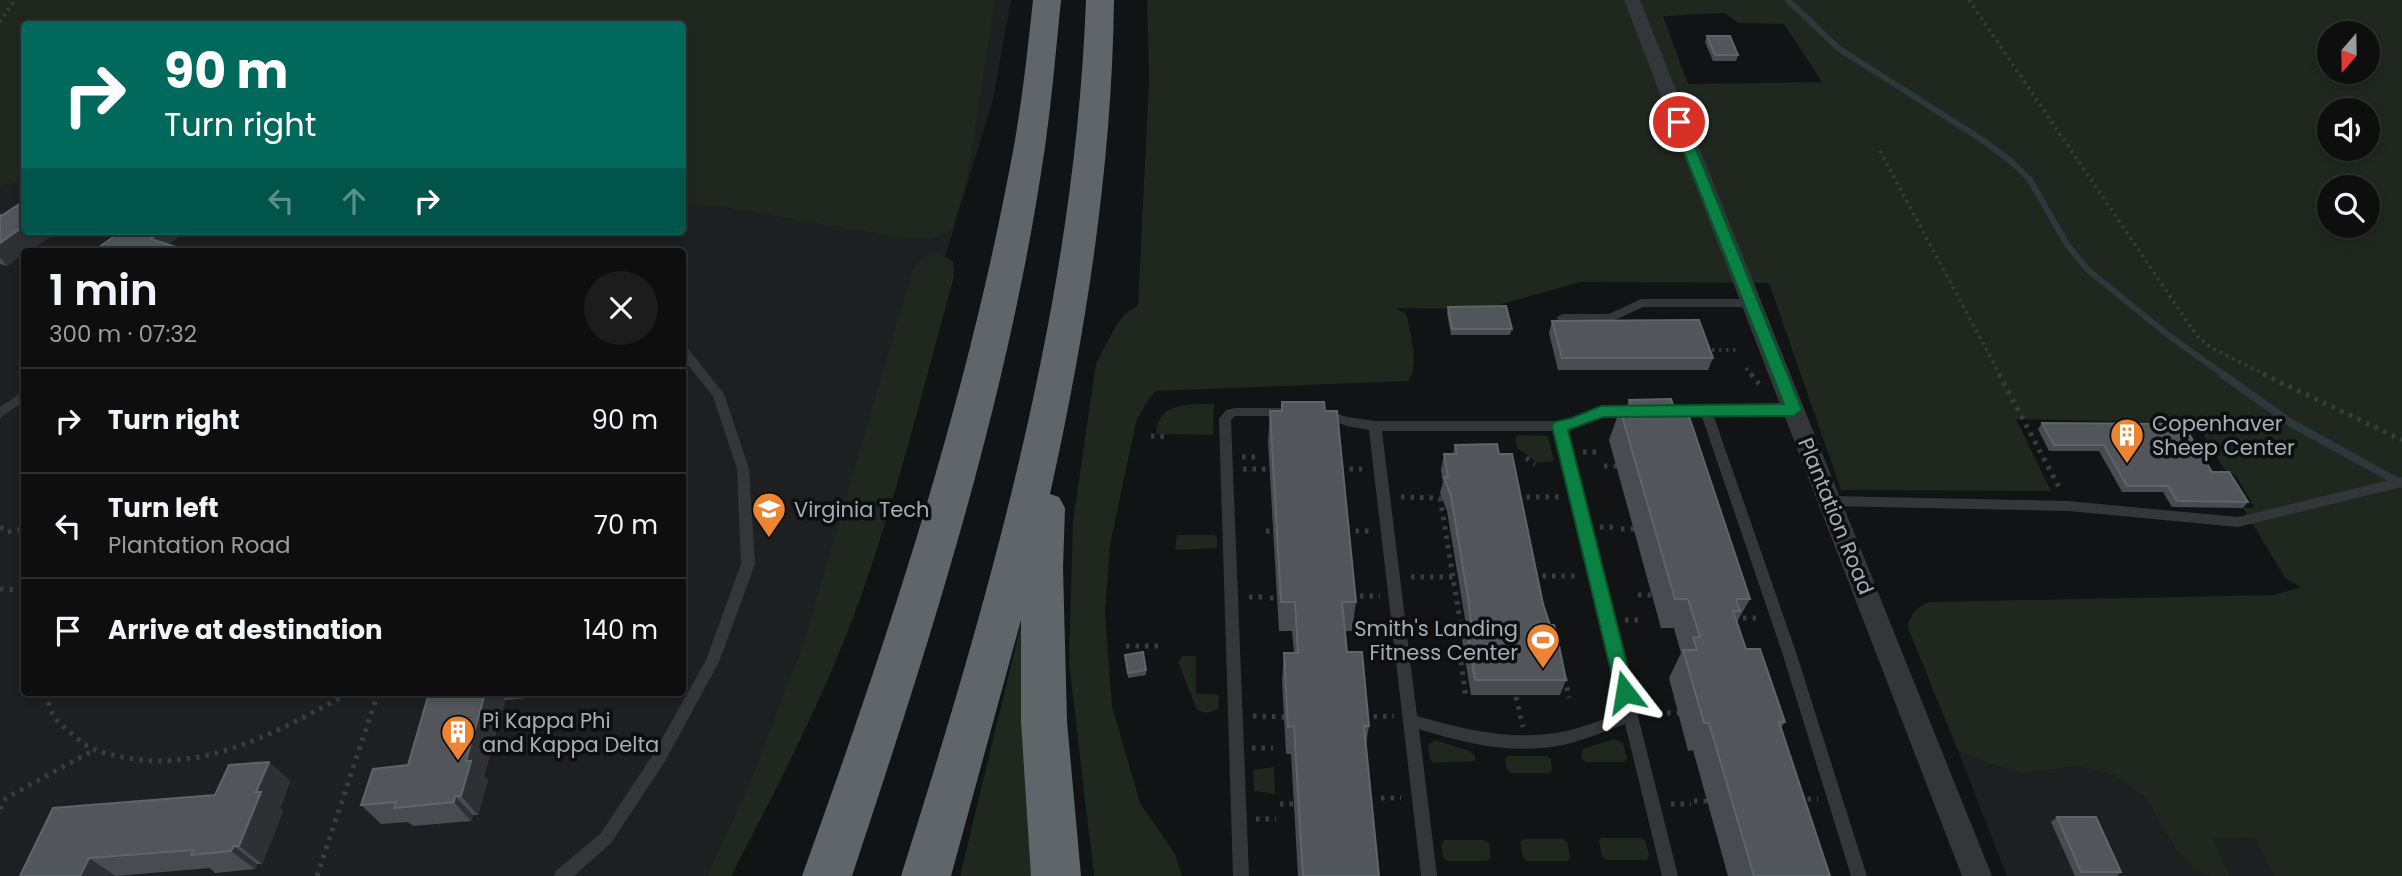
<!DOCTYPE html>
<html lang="en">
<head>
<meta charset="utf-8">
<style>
  body { margin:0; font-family:Poppins,sans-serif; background:#1c1c1d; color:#f1f3f6; height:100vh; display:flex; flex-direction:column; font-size:26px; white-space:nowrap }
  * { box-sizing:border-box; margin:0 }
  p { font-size:23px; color:#9b9c9e }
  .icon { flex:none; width:38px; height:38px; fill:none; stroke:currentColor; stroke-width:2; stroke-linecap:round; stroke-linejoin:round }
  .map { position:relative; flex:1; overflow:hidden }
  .side { position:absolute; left:21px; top:248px; width:665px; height:448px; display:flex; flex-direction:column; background:#0e0e0f; border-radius:7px; box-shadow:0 4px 10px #0003,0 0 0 2px #2e2e2f }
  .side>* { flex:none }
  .banner { position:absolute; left:21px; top:21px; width:665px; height:214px; border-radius:7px; box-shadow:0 4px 10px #0003,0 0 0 2px #2e2e2f; background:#00695c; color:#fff; overflow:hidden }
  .needle { width:46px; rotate:200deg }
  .fabs { position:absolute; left:2317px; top:21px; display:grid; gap:14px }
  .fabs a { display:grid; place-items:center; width:63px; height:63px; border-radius:50%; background:#0e0e0f; box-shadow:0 4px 10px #0003,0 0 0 2px #2e2e2f; font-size:35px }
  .pin { position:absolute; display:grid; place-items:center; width:60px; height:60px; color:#fff; margin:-30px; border:4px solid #fff; border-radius:50%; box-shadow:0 2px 7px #0007 }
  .me { position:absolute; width:77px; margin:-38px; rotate:346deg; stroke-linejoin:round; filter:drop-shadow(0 0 5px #0008) }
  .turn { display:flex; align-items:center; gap:24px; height:147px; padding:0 28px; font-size:32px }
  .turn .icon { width:91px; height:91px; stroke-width:2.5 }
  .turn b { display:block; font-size:49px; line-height:60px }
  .lanes { display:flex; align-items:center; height:66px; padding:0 28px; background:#0003; justify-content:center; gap:35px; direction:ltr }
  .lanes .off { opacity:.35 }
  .round { display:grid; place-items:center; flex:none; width:74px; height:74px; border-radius:37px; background:#1c1c1d }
  .head { display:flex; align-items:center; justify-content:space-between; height:119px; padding:0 28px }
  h1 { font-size:42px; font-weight:600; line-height:52px }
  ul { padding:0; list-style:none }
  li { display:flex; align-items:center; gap:21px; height:105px; padding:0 28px; border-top:2px solid #2e2e2f }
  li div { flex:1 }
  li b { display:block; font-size:26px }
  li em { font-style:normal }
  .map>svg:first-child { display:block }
</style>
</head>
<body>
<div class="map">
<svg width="2402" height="876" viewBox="0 0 2402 876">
  <rect width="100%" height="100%" fill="#121314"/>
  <path fill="#1e1f21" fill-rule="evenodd" d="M0,0H1011L993,99L906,385L726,876H0ZM24,24H682V231H24ZM24,252H682V693H24Z
    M1958,751L1979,760L2021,773L2078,766L2115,776L2147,799L2174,847L2192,867L2210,876H2007Z
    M2211,838L2255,839L2274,876H2230Z"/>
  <path fill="#1f271f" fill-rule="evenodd" d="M0,0H995L967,179L952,230L931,239L893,236L717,206L683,203L682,24H24V181L0,186Z
    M1147,0H2402V876H2274L2255,839L2212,838L2230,876H2209L2192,867L2174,847L2147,799L2115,776L2078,766L2021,773L1979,760L1958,751L1908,628C1909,614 1917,607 1929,602L2274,595L2301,587L2285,578L2243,508L2254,507L2237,477L2224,469L2197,423L2016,419L2051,491L1841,490L1769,283L1581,282L1483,309L1396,308L1406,314C1411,334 1419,363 1409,381L1156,391L1148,400L1136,422L1110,545L1105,613L1112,706L1140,803L1175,854L1182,876H1094L1069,663L1073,521L1096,363L1117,324L1125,314L1138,305L1149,83ZM1725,13L1738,23L1784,24L1822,82L1688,84L1663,16ZM2329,33H2368V72H2329ZM2329,110H2368V149H2329ZM2329,187H2368V226H2329Z
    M937,252L953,261L954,277C927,373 903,472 871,567C836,675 783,776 731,876H707L750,783L804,642L912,272L921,259Z
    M1214,404L1213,435L1156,434C1157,402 1190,404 1214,404Z
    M1518,435L1548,436L1554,461L1538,463L1517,448L1515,438Z
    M1177,535H1214L1217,537V548L1177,550L1175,549Z
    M1031,583L1038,876H960Z
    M1182,656H1196V693L1219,695L1218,709L1207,713L1197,710L1178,662Z
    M1614,739L1623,743L1627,758L1624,762H1586L1581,758L1583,749Z
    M1435,740L1470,751L1475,756V761L1433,763L1430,759L1428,745Z
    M1508,756H1546L1551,759L1552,770L1550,773H1511L1507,770L1505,759Z
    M1274,767L1275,794L1254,791L1253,770Z
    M1601,838H1641L1646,842L1649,856L1647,860H1606L1602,856L1599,842Z
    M1523,839H1563L1567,842L1570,857L1568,861H1527L1523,857L1520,842Z
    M1444,840H1484L1489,843L1491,857L1487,861H1448L1443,858L1441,844Z"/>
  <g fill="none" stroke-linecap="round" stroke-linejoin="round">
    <path stroke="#2c383c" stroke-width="6" d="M1788,0L1838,48L1984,141L2012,162L2030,180L2068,246L2088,270L2168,335L2224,375"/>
    <path stroke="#2c383c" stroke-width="8" d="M2222,374L2291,423L2402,484"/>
    <path stroke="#3a3d40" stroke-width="3.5" stroke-dasharray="2.5 4.5" stroke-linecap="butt" d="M1969,0L2197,336L2210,347L2266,375
      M0,22L15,0
      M1880,151L2000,375
      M1705,350H1740
      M1746,368L1752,375"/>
    <path stroke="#3a3d40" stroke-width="5" stroke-dasharray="3.5 6" stroke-linecap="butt" d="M1751,374L1759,384
      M1999,374L2061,491
      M2263,374L2402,440
      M1151,436L1168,437
      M1583,452H1596
      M1242,457H1259
      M1526,458L1535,464
      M1604,466H1617
      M1243,469H1270
      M1340,469H1362
      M1401,497L1441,498
      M1517,497H1560
      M1440,498L1461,626H1456L1466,698
      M0,527L7,532L24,529
      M1600,527H1617
      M1621,529H1634
      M1266,531H1273
      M1346,531H1372
      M1533,576H1580
      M1411,577H1454
      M0,589L24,590
      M1638,595H1652
      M1360,596H1380
      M1249,597H1265
      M1270,598H1278
      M1743,618H1760
      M1625,620H1642
      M1126,646H1162
      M1565,678L1569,698
      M46,693C52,721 57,721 78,739C92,751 104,753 122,757C205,774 278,731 349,693
      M1516,697L1523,727
      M1648,713H1679
      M1253,716L1284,717
      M1364,717L1394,716
      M1252,748H1273
      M1381,798H1401
      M1798,799H1818
      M1694,801H1708
      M1280,804H1294
      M1671,804H1691
      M0,809L6,798L92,751
      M1256,819H1276
      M317,876L378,693"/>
    <path fill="#343639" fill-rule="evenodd" d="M1641,299H1752L1758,303L1752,307H1643L1611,322H1562L1556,318L1562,314H1609Z
      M682,345L686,346L724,394L749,469L755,564L719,662L664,763L611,843L574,876H554L556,871L601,833L654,753L706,660L741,564L737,469L713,396L682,358Z
      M24,391V401L0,418V407Z
      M1670,405L1794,406L1800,410L1794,414H1713L1796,652L1867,876H1851L1782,652L1701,414L1666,412L1664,409L1666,406Z
      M1634,406L1640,410L1638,413L1603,415L1579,426L1566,429L1678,876H1662L1625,724C1605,731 1585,740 1563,745C1514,755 1466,744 1419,729L1437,876H1421L1369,430L1347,426L1318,416L1316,413L1322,409L1347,417L1375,421H1559L1573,419L1601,407ZM1382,431H1554L1622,712C1604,719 1585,727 1566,731C1516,742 1465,730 1417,716Z
      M1235,408H1286L1292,412L1286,416H1235L1231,420L1249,876H1233L1219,419L1226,410Z
      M2402,477V487L2238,527L2068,511L1830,506L1825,505L1824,501L1825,497L1830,496L2068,501L2238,517Z"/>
    <path fill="#343639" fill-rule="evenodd" d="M1624,0H1640L1992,876H1962Z"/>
    <path fill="#60656a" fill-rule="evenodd" d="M1033,0H1061C1056,49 1052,98 1045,147C1009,396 931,638 852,876H802C886,644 964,410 1010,167C1021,112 1027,56 1033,0Z
      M1086,0H1114C1112,166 1086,332 1050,494L1059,497L1065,508L1063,568L1067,721L1081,876H1031L1021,721V620L951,876H901C991,592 1075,299 1086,0Z"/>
  </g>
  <path fill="#484b4f" d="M1707,36L1738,55L1736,61H1713L1705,42Z
    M0,215L58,231L28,252H24L7,266L0,264Z
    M1448,307L1512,329L1510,335H1451L1447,313Z
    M1552,321L1713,358L1708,370H1558L1549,333Z
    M1629,400L1674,409L1750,599L1737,622L1746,649L1785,722L1781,728L1830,876H1728L1693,750L1688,751L1669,678L1681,653L1674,628H1661L1609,440L1620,409H1626Z
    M1282,402L1325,411L1356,602L1352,631H1345L1347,652L1369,726L1366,745L1379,876H1298L1291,754H1286L1282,681L1284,653H1294L1292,631H1279L1268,442L1270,411H1281Z
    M2042,423L2212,472L2248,502L2243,508L2172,507L2163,492H2122L2099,451H2049L2038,429Z
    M1455,445L1499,454L1566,680L1560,695H1471L1462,640L1466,627L1465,619L1447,511L1440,493L1443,482L1441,470L1444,454H1453Z
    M1125,655L1146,670V675L1128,678Z
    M429,693H582L505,700L484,776L488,780L478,815H473L471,821L413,826L408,822L381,824L361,805L408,765Z
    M592,693H632L631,695L595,698Z
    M269,762L290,781L280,808L283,811L262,864H257L255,869L215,873L210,868L116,876H20L215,795Z
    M2057,817L2121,872L2117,876H2075L2051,822Z"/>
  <path fill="#2e3033" d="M24,226V231H58L28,252H24V254L7,266L0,258V243Z
    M162,231H187L160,251L151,239Z
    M485,693H499L505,700L484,776L488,780L478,815L461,796L466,761Z
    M269,762L290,781L280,808L283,811L262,864L239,846L256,792Z
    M455,796L473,815L471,821L454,802Z
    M234,846L257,864L255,869L231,851Z
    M89,858L116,876H80Z"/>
  <path fill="#52565a" stroke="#5f6468" stroke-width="2" d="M1707,36H1730L1738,55H1715Z
    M24,201V226L0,243V215L1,216Z
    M122,231H162L151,239L191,252H92Z
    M1506,306L1512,329H1452L1448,307Z
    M1699,320L1713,358H1562L1552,321Z
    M1671,399L1674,409L1686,408L1694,431L1750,599H1736L1740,611H1733L1746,649H1760L1785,722H1779L1830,876H1754L1709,723H1704L1683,650H1697L1693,637H1700L1688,599H1675L1620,409H1632L1629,400Z
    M1282,402H1324L1325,411H1337L1356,602H1342L1347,652H1362L1369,726H1364L1379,876H1303L1294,726L1288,727L1284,653H1298L1295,602H1281L1270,411H1282Z
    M2042,423L2183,424L2212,472H2229L2248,502L2177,501L2168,486H2127L2104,445H2054Z
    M1497,444L1499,454H1512L1543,604L1550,625H1554L1556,631L1566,680H1475L1466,625H1471L1469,604L1451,496L1444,477H1448L1444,454H1457L1455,445Z
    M1143,652L1146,670L1128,673L1125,655Z
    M429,693H485L466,761H471L461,796H455L454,802L394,808L396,802L361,805L373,769L408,765Z
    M269,762L256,792H261L239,846H234L231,851L191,855L193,850L89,858L80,876H20L53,808L215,795L229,765Z
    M2057,817H2096L2121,872H2081Z"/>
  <path fill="#0b8043" stroke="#07532c" stroke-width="2" d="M1679,118L1685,122L1802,410L1794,416L1603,417L1568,430L1634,692L1632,698L1625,700L1619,698L1616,692L1552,426L1554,422L1572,418L1601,406L1784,404L1672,122Z"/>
  <defs>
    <g id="building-pin" transform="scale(1.75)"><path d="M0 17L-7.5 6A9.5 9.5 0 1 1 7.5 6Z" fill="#ed8431" stroke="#0d0e0f"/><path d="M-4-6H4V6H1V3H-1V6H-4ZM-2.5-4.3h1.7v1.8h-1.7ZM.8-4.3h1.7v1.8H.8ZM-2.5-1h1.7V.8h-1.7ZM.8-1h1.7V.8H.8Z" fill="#fff"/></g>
    <g id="university-pin" transform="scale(1.75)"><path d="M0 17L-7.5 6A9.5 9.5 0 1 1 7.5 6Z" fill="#ed8431" stroke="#0d0e0f"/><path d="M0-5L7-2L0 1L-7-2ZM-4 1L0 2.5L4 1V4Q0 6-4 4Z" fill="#fff"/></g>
    <g id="stadium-pin" transform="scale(1.75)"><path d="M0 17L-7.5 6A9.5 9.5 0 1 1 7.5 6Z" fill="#ed8431" stroke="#0d0e0f"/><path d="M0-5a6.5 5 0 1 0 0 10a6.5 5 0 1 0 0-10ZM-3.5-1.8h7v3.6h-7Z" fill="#fff"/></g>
  </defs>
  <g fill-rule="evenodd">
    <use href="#building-pin" x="2127" y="435"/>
    <use href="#university-pin" x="769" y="509"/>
    <use href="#stadium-pin" x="1543" y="640"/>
    <use href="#building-pin" x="458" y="732"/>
  </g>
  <g text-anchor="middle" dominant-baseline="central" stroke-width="7" stroke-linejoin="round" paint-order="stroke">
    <g font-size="21" fill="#a4adb4" stroke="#0d0e0f" text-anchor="start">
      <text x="2152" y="423">Copenhaver<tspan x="2152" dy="24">Sheep Center</tspan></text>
      <text x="794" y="509">Virginia Tech</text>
      <text x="1518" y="628" text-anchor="end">Smith's Landing<tspan x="1518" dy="24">Fitness Center</tspan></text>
      <text x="482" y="720">Pi Kappa Phi<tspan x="482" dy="24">and Kappa Delta</tspan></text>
    </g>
    <g font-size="21" fill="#a4adb4" stroke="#0d0e0f">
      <text transform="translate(1836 516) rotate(68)">Plantation Road</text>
    </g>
  </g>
</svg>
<div class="fabs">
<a><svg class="needle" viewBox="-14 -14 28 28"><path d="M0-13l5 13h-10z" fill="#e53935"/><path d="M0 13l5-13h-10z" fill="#9b9c9e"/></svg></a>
<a><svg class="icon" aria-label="sound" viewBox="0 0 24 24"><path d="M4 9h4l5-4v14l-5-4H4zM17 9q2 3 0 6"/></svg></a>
<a><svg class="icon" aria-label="search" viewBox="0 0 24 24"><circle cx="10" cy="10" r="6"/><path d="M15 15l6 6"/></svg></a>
</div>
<div class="pin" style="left:1679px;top:122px;background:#d93025"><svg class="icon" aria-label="arrive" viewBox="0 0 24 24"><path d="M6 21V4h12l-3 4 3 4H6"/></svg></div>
<svg class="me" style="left:1625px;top:692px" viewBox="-20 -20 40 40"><path d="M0-17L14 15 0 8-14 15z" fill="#0b8043" stroke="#fff" stroke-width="4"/></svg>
<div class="banner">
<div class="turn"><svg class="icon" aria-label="right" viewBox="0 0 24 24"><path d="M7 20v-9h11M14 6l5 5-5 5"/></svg><div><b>90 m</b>Turn right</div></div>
<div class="lanes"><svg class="icon off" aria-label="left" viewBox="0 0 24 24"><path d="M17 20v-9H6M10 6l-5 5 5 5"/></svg><svg class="icon off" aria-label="ahead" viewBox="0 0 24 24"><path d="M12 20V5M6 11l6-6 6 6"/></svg><svg class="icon" aria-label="right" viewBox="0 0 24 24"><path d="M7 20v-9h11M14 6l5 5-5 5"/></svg></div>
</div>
<section class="side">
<div class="head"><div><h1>1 min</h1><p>300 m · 07:32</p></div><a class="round"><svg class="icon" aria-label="close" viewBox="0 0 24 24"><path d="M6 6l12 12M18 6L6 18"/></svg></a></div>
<ul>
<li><svg class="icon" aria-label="right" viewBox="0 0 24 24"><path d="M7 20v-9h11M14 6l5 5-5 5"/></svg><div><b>Turn right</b></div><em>90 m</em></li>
<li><svg class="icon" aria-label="left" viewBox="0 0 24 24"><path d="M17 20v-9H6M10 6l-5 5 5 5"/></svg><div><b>Turn left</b><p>Plantation Road</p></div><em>70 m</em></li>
<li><svg class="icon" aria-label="arrive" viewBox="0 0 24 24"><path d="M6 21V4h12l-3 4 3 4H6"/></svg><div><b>Arrive at destination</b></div><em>140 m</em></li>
</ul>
</section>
</div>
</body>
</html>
